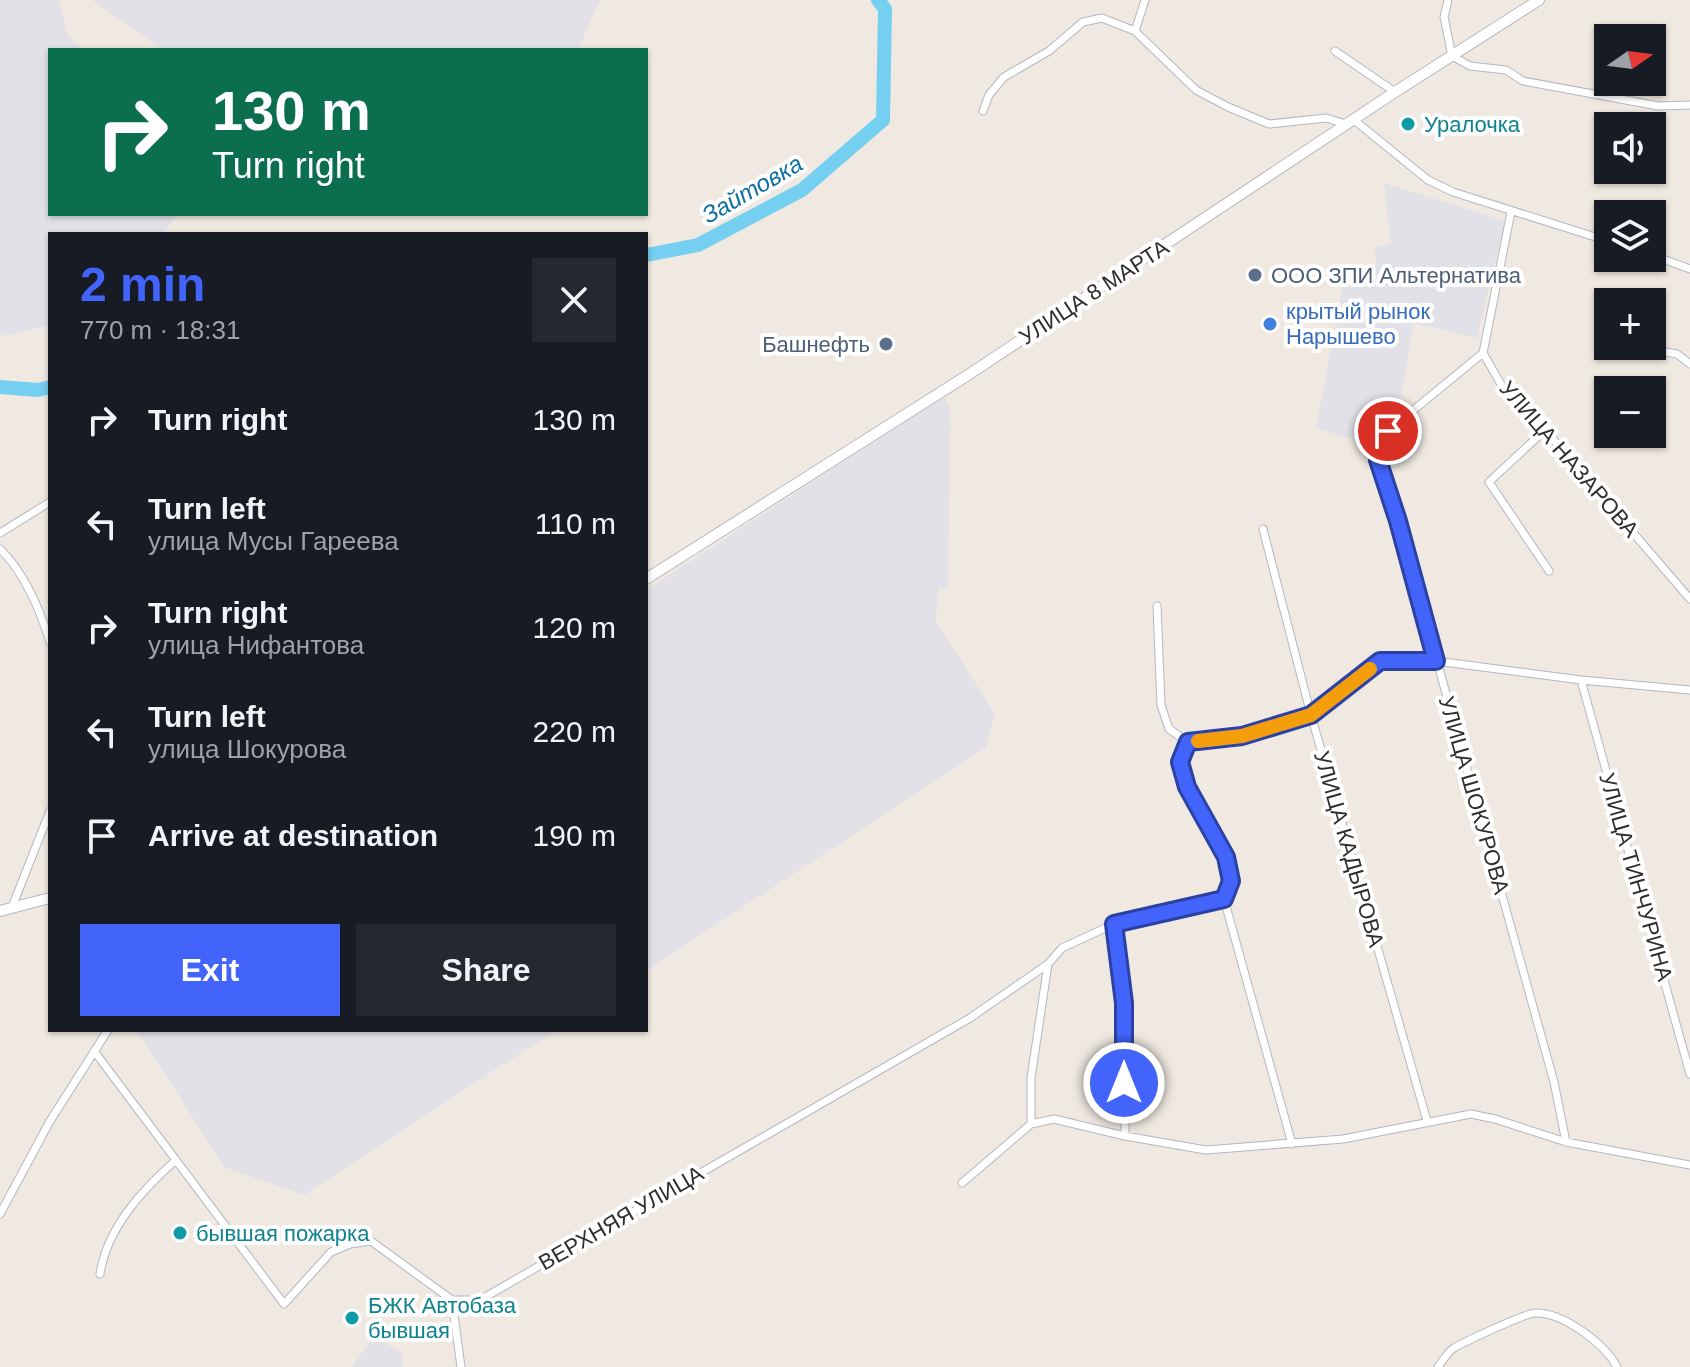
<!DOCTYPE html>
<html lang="en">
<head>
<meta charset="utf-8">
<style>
  body { margin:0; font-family:Helvetica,sans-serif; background:#242831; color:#f1f3f6; height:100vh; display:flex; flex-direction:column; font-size:30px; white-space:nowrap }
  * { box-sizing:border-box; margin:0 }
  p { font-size:26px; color:#9ea1a6 }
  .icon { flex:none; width:44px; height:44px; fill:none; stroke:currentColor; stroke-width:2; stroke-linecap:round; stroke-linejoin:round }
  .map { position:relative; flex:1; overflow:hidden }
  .sheet { position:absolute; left:48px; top:232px; width:600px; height:800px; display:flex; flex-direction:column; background:#171b24; border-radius:0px; box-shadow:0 2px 6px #0004 }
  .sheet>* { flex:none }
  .top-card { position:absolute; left:48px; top:48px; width:600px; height:168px; border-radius:0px; box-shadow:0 2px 6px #0004; background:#0b6e4f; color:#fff; overflow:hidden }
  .needle { width:52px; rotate:76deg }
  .controls { position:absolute; left:1594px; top:24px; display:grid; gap:16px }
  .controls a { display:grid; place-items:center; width:72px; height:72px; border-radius:0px; background:#171b24; box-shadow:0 2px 6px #0004; font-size:40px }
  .pin { position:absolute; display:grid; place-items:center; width:68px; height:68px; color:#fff; margin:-34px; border:4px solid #fff; border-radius:50%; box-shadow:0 2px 8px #0007 }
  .me { position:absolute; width:88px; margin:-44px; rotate:0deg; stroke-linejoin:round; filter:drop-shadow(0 0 6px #0008) }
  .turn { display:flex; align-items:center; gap:28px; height:168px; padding:0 32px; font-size:36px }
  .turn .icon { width:104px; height:104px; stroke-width:2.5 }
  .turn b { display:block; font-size:56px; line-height:68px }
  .round { display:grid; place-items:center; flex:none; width:84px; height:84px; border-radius:0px; background:#242831 }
  .head { display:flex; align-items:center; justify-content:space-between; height:136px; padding:0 32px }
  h1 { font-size:48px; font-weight:600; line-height:60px; color:#4264fb }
  .button { display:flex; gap:16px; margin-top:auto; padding:16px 32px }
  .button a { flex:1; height:92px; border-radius:0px; background:#4264fb; color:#fff; font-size:32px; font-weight:600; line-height:92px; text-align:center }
  .button a+a { background:#242831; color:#f1f3f6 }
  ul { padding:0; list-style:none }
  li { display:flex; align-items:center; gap:24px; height:104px; padding:0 32px }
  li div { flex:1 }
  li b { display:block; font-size:30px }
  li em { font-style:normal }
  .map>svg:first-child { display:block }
</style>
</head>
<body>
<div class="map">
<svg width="1690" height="1367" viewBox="0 0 1690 1367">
  <rect width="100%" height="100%" fill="#efe9e1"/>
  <path fill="#e3e1e8" d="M0,0H59L67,34L83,50H50V214H178L162,234H50V325L5,336L0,334Z
    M92,0H600L578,50H163Z
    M1384,183L1505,221L1477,338L1413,323L1399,412L1355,440L1316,428L1345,272L1347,269L1376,266L1375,247L1391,243Z
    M944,397L950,409L948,589L938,588L936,621L995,714L986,747L646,971V590Z
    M137,1030H556L304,1195L224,1167Z
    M373,1337L402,1352L403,1367H352Z"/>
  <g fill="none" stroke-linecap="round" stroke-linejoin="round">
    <path stroke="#75cff0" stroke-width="14" d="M646,255L698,245L802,190L883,120L885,9L878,0
      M0,387L38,390L50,387"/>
    <g stroke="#b4b7c1" stroke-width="9">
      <path id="street" d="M1448,0L1444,17L1452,56L1470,66L1506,70L1523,81L1658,106L1690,105
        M1135,31L1145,0
        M1335,51L1395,92
        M983,111L989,95L1004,77L1049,51L1083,22L1102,18L1135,31L1196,90L1228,107L1269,124L1326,118L1346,124
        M1354,120L1428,180L1453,192L1608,241
        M1511,212L1483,353L1502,386L1545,430L1690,599
        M1652,255L1690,269
        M1666,352L1677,354L1690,364
        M1483,353L1388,431L1378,460L1398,521L1554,1082L1566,1142
        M1545,430L1489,482L1549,571
        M1263,529L1311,715L1427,1121
        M0,533L50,502
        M0,549C25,573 40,610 50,642
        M1157,606L1161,705L1169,729L1188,742L1180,762L1187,787L1226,857L1231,881L1224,899L1292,1144
        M1581,680L1690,1074
        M1188,742L1242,736L1311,715L1380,661H1436L1581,680L1690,690
        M12,907L50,811
        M1114,924L1124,1003L1125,1136
        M94,1051L284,1304L331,1252L350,1244L371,1241L452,1300H480L970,1018L1048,964L1062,948L1114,924L1224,899
        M1031,1124V1078L1048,964
        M962,1183L1031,1124L1054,1119L1125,1136L1206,1150L1343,1139L1471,1114L1495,1119L1566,1142L1690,1165
        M0,1214L50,1121L108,1030
        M100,1274C107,1228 142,1190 176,1160
        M452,1300L461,1367
        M1438,1367C1443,1361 1447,1352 1454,1348C1464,1342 1526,1313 1535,1313C1563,1312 1605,1344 1617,1367"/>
    </g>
    <g stroke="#b4b7c1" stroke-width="12">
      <path id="secondary" d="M646,579L968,375L1395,92L1539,0
        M0,911L50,898"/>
    </g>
    <use href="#street" stroke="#fff" stroke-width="7"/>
    <use href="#secondary" stroke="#fff" stroke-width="10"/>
  </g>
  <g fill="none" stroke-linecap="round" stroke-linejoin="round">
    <g stroke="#2b41a3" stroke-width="20">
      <path id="route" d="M1124,1083V1003L1114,924L1224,899L1231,881L1226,857L1187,787L1180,762L1188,742L1242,736L1311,715L1380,661H1436L1398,521L1378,460L1388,431"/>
    </g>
    <use href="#route" stroke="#4264fb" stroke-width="14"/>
    <path stroke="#f59e0b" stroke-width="14" d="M1198,741L1242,736L1311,715L1370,669"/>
  </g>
  <g fill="#0f9aa8" stroke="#fff" stroke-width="3">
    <circle cx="1408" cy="124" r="8"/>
    <circle cx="180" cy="1233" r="8"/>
    <circle cx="352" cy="1318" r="8"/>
  </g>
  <g fill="#5c6f8a" stroke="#fff" stroke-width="3">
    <circle cx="1255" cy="275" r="8"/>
    <circle cx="886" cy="344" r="8"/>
  </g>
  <circle fill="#3f7fe0" stroke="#fff" stroke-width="3" cx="1270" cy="324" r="8"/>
  <g text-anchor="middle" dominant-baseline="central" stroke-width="8" stroke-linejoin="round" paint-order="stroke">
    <g font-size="22" fill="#0d838f" stroke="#fff" text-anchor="start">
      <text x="1424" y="124">Уралочка</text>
      <text x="196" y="1233">бывшая пожарка</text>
      <text x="368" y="1305">БЖК Автобаза<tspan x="368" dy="25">бывшая</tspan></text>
    </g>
    <g font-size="22" fill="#4e5e75" stroke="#fff" text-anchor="start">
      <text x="1271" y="275">ООО ЗПИ Альтернатива</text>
      <text x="870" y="344" text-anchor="end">Башнефть</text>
    </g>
    <g font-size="22" fill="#2e2e2e" stroke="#fff">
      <text transform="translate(1094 292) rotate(-33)">УЛИЦА 8 МАРТА</text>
      <text transform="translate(1569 459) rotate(49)">УЛИЦА НАЗАРОВА</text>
      <text transform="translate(1474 795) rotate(74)">УЛИЦА ШОКУРОВА</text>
      <text transform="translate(1349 849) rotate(74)">УЛИЦА КАДЫРОВА</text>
      <text transform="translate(1636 877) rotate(74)">УЛИЦА ТИНЧУРИНА</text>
      <text transform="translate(621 1218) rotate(-30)">ВЕРХНЯЯ УЛИЦА</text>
    </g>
    <g font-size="22" fill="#366cbe" stroke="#fff" text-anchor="start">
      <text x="1286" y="311">крытый рынок<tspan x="1286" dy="25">Нарышево</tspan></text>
    </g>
    <g font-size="24" font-style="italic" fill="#0d6fa3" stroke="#fff">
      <text transform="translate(752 189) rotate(-30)">Зайтовка</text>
    </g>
  </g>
</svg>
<div class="controls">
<a><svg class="needle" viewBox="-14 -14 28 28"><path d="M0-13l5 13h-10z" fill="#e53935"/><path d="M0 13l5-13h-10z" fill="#9ea1a6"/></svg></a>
<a><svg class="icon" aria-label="sound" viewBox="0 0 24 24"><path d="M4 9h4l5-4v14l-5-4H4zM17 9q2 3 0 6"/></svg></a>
<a><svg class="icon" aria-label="layers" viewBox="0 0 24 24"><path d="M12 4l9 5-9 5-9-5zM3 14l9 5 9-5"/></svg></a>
<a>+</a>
<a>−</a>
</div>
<div class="pin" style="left:1388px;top:431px;background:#d93025"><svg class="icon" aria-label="arrive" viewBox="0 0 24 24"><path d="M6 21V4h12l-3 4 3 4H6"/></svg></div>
<svg class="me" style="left:1124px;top:1083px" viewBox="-20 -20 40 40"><circle r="17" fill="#4264fb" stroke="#fff" stroke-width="3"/><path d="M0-11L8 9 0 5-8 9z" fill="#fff"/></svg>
<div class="top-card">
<div class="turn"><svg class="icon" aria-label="right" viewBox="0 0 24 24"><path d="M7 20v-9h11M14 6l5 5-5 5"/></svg><div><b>130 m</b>Turn right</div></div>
</div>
<section class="sheet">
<div class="head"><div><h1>2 min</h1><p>770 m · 18:31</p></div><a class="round"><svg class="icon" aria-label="close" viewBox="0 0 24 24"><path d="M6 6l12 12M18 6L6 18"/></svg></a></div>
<ul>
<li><svg class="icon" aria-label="right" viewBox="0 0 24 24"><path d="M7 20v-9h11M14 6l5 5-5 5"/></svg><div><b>Turn right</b></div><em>130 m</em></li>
<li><svg class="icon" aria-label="left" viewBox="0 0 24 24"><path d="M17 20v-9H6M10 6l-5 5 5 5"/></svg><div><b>Turn left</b><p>улица Мусы Гареева</p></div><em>110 m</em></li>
<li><svg class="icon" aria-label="right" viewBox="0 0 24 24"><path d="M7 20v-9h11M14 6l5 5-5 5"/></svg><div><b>Turn right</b><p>улица Нифантова</p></div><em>120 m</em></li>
<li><svg class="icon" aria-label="left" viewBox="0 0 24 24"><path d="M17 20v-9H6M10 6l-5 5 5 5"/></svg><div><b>Turn left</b><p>улица Шокурова</p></div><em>220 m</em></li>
<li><svg class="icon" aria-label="arrive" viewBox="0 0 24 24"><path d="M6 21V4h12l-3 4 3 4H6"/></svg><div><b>Arrive at destination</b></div><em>190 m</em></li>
</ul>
<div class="button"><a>Exit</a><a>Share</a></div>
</section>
</div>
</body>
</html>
